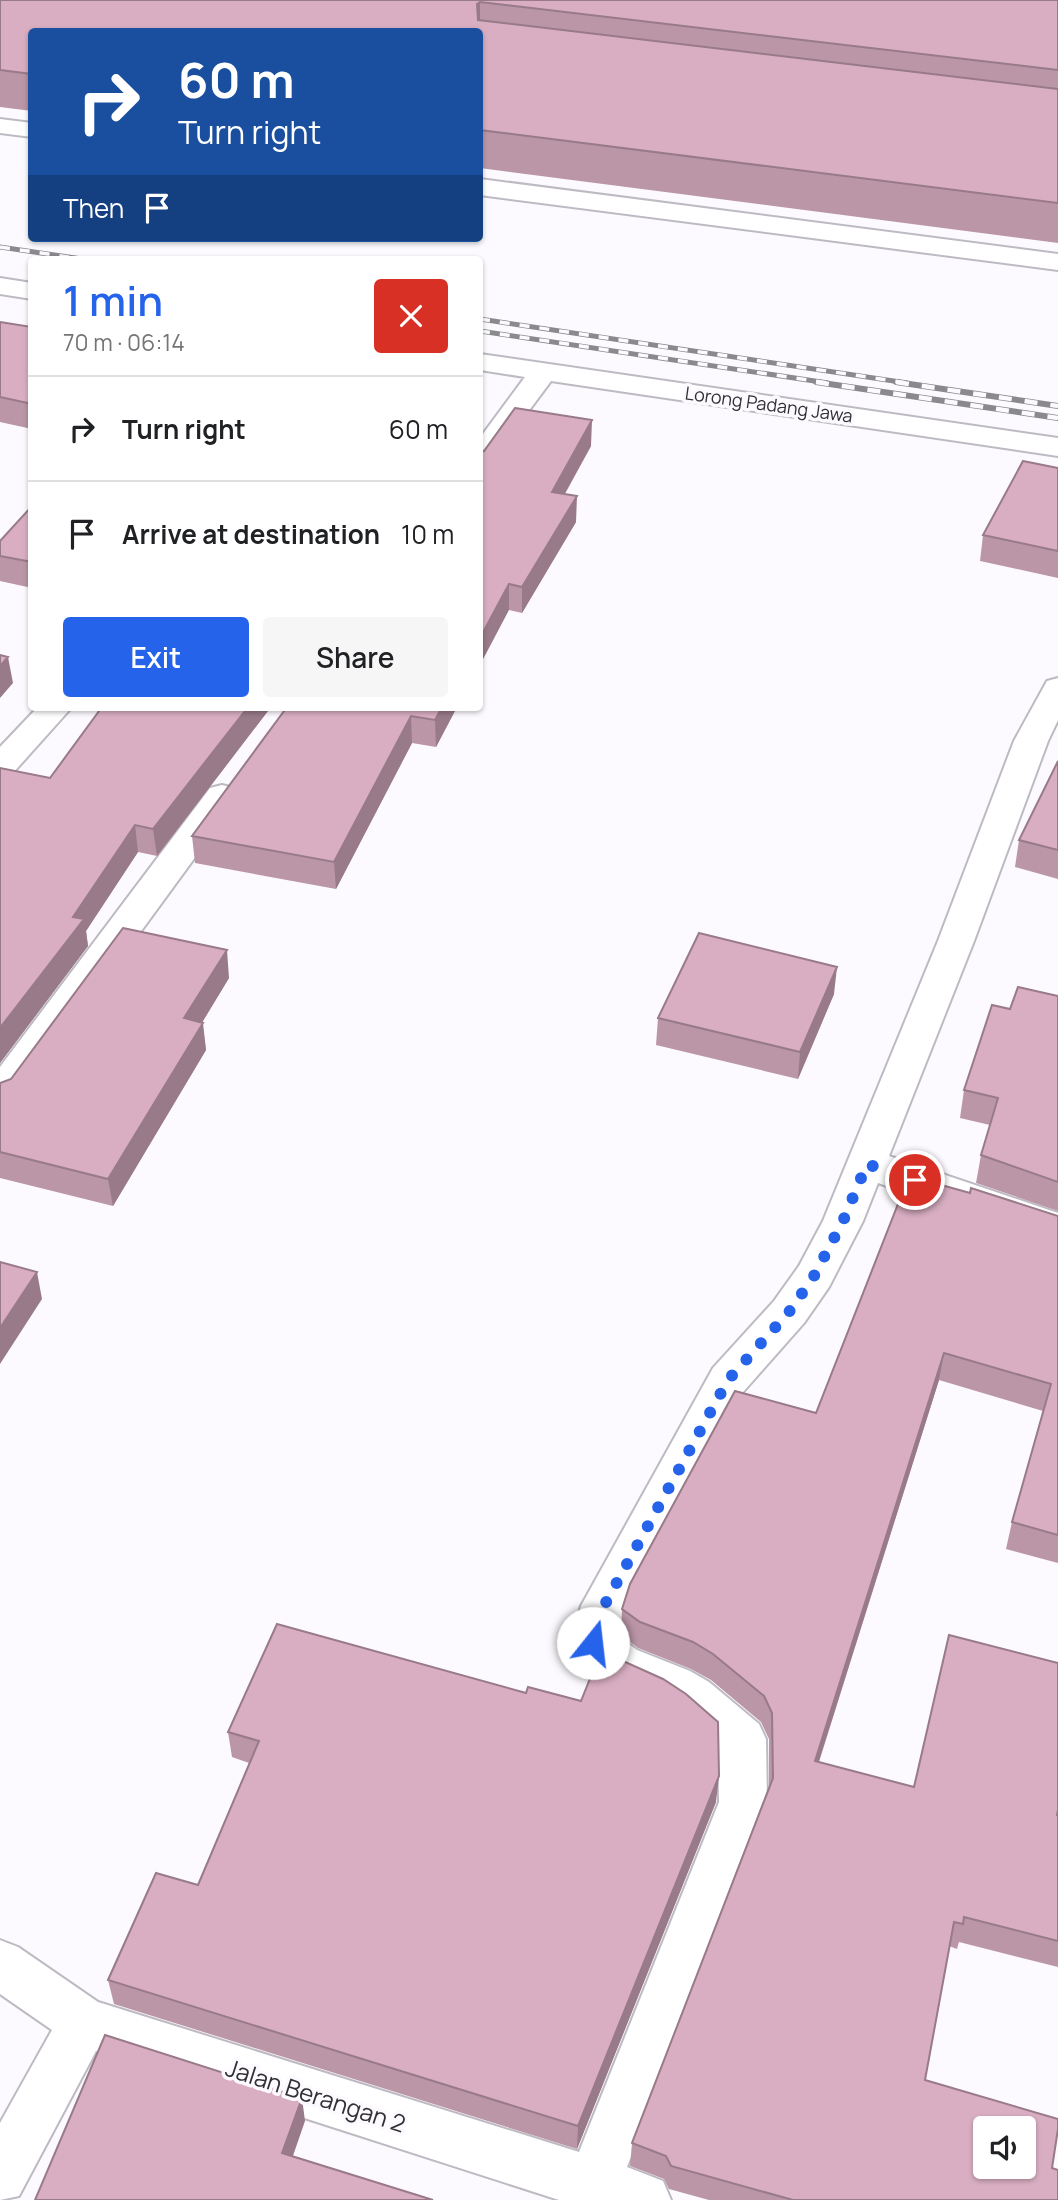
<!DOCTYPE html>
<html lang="en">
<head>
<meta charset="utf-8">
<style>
  body { margin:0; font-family:Manrope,sans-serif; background:#f6f6f6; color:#202124; height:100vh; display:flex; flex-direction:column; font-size:26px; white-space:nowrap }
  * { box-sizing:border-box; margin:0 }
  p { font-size:23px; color:#757577 }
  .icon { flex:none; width:38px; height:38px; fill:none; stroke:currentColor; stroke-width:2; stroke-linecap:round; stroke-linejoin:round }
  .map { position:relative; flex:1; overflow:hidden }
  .sheet { position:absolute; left:28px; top:256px; width:455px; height:455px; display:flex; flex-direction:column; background:#fff; border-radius:7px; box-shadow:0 2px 5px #0004 }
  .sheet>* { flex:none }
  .banner { position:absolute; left:28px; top:28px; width:455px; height:214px; border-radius:7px; box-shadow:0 2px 5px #0004; background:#1a4fa0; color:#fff; overflow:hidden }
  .fabs { position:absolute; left:973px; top:2116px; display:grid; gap:14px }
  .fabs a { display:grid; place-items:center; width:63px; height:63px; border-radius:7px; background:#fff; box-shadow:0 2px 5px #0004; font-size:35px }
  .pin { position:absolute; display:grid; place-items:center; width:60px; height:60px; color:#fff; margin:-30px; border:4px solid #fff; border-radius:50%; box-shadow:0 2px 7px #0007 }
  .me { position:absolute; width:77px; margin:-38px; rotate:16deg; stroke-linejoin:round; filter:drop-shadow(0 0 5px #0008) }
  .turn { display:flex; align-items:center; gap:24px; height:147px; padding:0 35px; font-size:32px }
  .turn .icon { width:91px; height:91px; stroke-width:2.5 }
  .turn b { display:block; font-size:49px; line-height:60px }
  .then { display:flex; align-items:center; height:66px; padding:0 35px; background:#0003; gap:14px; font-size:26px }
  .round { display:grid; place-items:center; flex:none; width:74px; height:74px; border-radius:7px; background:#f6f6f6 }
  .overview { display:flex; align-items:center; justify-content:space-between; height:119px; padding:0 35px }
  h1 { font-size:42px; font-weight:600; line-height:52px; color:#2563eb }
  .action { display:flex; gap:14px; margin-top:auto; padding:14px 35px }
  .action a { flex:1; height:80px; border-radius:7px; background:#2563eb; color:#fff; font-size:28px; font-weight:600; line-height:80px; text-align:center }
  .action a+a { background:#f6f6f6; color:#202124 }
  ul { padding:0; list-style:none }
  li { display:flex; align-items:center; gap:21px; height:105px; padding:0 35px; border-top:2px solid #e0e0e0 }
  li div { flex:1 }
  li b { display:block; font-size:26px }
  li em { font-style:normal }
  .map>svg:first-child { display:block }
</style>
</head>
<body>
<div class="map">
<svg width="1058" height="2200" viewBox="0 0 1058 2200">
  <rect width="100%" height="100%" fill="#fcfafe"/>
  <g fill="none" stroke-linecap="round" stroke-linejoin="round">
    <g stroke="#bebac3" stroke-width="4">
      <path id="minor" d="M0,119L32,123V137L0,133Z
        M480,179L1058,254V270L480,195Z
        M0,278L32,283V299L0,294Z
        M480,354L1058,438V456L551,381L490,463L480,466V438L525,377L480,370Z
        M1058,678V720L1048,741L974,941L889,1156L1058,1213V1243L878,1183L863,1221L829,1287L804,1323L743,1392L626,1609L618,1636L637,1650L690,1671L709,1682L759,1724L766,1739L767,1802L627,2167L663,2181L671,2200H559L96,2051L19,2196L0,2200V2123L52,2030L0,1994V1940L18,1947L98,2002L579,2152L719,1802L718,1747C701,1731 684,1714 663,1703C629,1684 589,1681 570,1642L581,1606L713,1368L774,1301L799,1266L823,1221L938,941L1014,741L1047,681Z
        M38,707H72L12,774L0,777V747Z
        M222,785L234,788L239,796L234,804L14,1105L0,1109V1067L210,788Z"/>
    </g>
    <use href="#minor" fill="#fff" fill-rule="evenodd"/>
    <g stroke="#8a898c" stroke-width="5">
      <path id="rail-far1" d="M0,247L82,259
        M480,319L907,383
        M480,331L828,383"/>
    </g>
    <g stroke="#8a898c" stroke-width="6">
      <path id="rail" d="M816,382L1058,418
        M896,382L1058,406"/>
    </g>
    <use href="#rail-far1" stroke="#fcfafe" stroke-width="3.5" stroke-dasharray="10" stroke-linecap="butt"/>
    <use href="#rail" stroke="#fcfafe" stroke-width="4.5" stroke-dasharray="13" stroke-linecap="butt"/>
  </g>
  <path fill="#bb96a7" d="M0,0H1058V243L480,168V32H32V111L0,107Z
    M0,322L32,327V429L0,422Z
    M591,446L565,494L576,522L522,613L509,610L484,451Z
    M1058,468V578L980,561L983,535Z
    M32,506V588L0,581V541Z
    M102,707H271L157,856L138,852L86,931L88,946L0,1063V768L50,778Z
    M287,707H457L436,747L412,743L336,889L195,863L192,836Z
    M1058,761V879L1015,867L1019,840Z
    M229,978L202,1022L206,1050L113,1206L0,1178V1083L11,1079Z
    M834,994L798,1079L656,1045L658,1018Z
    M1058,996V1211L976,1183L981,1155L990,1125L960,1118L964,1090L1010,1009Z
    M1058,1216V1563L1006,1549L1012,1522L1043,1411L939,1380L819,1762L914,1787L1058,1815V1967L959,1942L957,1949L949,1946L925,2080L1052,2168L1058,2200H709L669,2189L664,2179L630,2166L632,2143L769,1786V1739L761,1722L711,1680L691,1669L638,1648L621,1635L622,1609L816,1413Z
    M228,1732L716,1802L577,2149L114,2004L108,1980L198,1885L249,1763L232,1757Z"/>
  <path fill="#987a88" d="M480,2V38L477,32V4Z
    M592,420L591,446L551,518L552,492Z
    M577,496L576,522L522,613V587Z
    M509,584V610L480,665V638Z
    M8,657L13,683L0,698V666Z
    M248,707H271L157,856L153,829Z
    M442,707H457L436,747L435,720Z
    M411,716L412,743L336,889L334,862Z
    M135,825L138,852L86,931L88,946L0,1063V1028L73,917Z
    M227,950L229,978L188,1046L184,1018Z
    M837,967L834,994L798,1079L800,1052Z
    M203,1023L206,1050L113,1206L108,1179Z
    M37,1272L42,1299L0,1364V1328Z
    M944,1353L939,1380L811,1786L815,1761Z
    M719,1776L716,1802L577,2149L578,2126Z
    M302,2098L305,2121L286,2176L282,2153Z"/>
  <path fill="#d9aec2" stroke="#987a88" stroke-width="2" fill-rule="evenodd" d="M0,0H1058V70L480,2L477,4L478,20L1058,89V203L480,130V32H32V74L0,70Z
    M0,322L32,327V404L0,397Z
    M515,408L592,420L552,492L577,496L522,587L509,584L480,638V450L484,451Z
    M1023,461L1058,468V551L983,535Z
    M32,506V562L0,556V541Z
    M0,655L8,657L0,666Z
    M102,707H248L153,829L135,825L73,917L84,919L0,1028V768L50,778Z
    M287,707H442L435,720L411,716L334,862L192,836Z
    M1058,761V850L1019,840Z
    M123,928L227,950L184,1018L203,1023L108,1179L0,1152V1083L11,1079Z
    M699,933L837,967L800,1052L658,1018Z
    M1018,987L1058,996V1182L981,1155L998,1098L964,1090L992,1005L1010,1009Z
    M909,1176L970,1193L971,1188L1058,1216V1535L1012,1522L1051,1384L944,1353L815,1761L914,1787L949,1635L1058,1663V1810L1057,1815H1058V1941L964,1917L963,1924L954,1922L925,2080L1058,2119V2129L1052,2168L1058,2170V2200H793L671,2166L666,2156L632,2143L773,1778L772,1713L764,1696L713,1654L693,1642L640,1622L622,1609L630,1584L735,1391L816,1413ZM985,2128H1024V2166H985Z
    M0,1262L37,1272L0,1328Z
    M277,1624L526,1693L528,1687L581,1701L601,1651L663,1679L686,1694L718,1722L719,1776L578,2126L108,1980L156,1873L198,1885L259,1741L228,1732Z
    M105,2035L302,2098L282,2153L433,2200H35Z"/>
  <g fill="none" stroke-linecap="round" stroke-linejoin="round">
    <path stroke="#2563eb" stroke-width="12" stroke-dasharray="0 21.6" d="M593,1643L604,1606L728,1380L789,1312L814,1276L843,1221L867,1164L915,1180"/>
  </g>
  <g text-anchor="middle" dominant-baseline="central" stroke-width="7" stroke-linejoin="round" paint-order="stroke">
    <g font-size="18" fill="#313033" stroke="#fcfafe">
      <text transform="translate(769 404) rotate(8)">Lorong Padang Jawa</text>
    </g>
    <g font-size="24" fill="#313033" stroke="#fcfafe">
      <text transform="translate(316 2095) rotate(18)">Jalan Berangan 2</text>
    </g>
  </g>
</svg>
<div class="fabs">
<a><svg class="icon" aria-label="sound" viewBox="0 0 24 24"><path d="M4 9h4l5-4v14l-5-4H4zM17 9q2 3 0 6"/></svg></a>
</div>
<div class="pin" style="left:915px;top:1180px;background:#d93025"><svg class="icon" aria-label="arrive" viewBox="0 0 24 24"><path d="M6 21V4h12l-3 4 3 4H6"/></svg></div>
<svg class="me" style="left:593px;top:1643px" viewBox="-20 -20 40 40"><circle r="19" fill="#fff"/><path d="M0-13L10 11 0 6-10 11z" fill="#2563eb"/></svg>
<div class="banner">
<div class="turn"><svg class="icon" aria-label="right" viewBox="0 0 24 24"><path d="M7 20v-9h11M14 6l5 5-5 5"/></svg><div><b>60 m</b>Turn right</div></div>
<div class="then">Then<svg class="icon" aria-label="arrive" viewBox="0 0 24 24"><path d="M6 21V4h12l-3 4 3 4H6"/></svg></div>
</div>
<section class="sheet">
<div class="overview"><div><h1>1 min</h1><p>70 m · 06:14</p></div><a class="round" style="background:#d93025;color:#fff"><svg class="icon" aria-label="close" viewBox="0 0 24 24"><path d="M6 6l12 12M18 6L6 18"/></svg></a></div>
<ul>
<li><svg class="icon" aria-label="right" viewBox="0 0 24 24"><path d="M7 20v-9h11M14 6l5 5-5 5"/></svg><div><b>Turn right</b></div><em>60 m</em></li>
<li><svg class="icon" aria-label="arrive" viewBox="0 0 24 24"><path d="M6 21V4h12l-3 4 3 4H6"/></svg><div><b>Arrive at destination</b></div><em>10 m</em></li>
</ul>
<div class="action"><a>Exit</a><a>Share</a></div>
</section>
</div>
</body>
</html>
